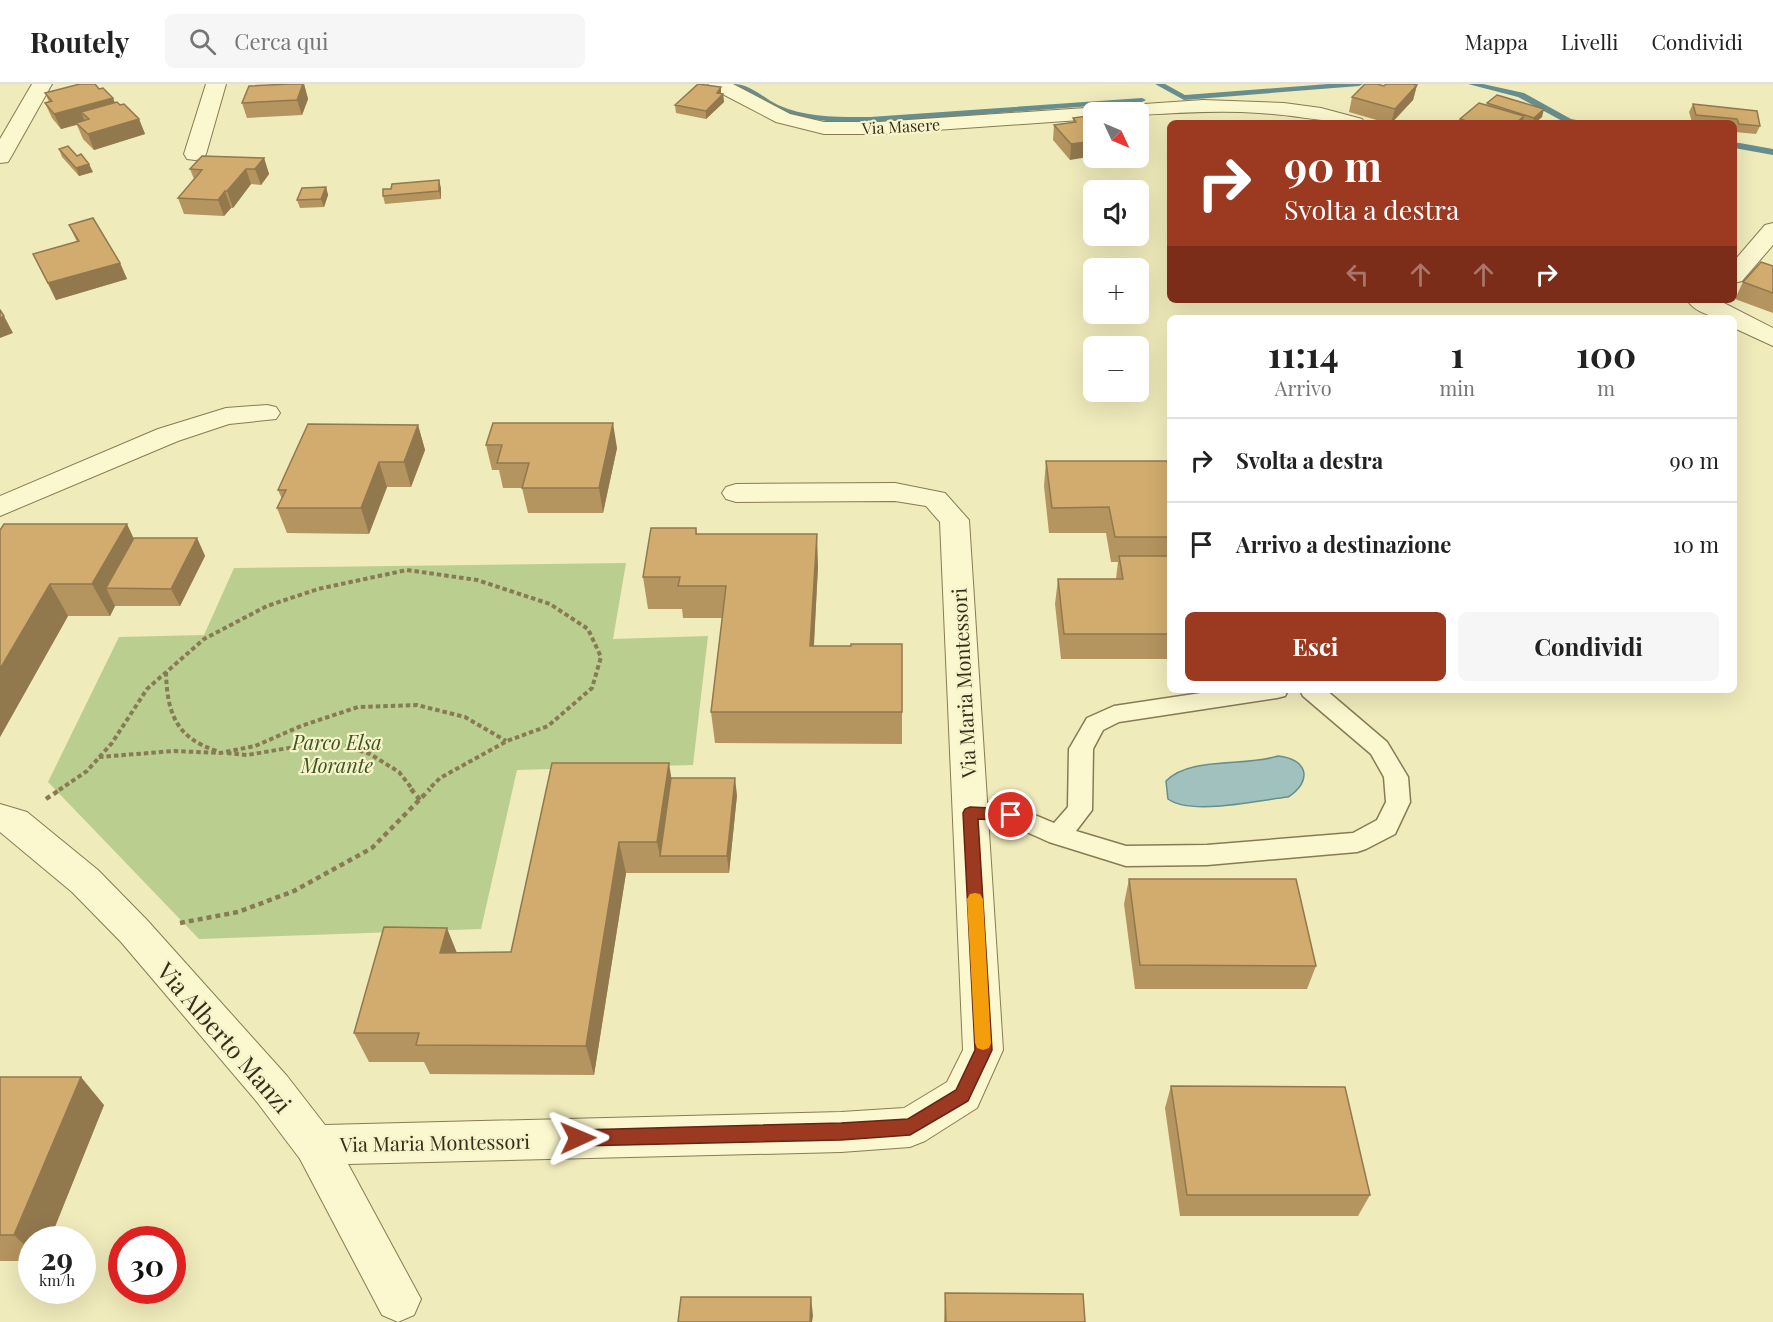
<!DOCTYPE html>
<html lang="it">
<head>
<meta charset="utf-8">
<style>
  body { margin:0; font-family:"Playfair Display",serif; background:#f6f6f6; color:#222; height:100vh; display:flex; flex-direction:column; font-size:22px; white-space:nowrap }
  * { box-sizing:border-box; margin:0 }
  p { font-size:20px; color:#767676 }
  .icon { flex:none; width:33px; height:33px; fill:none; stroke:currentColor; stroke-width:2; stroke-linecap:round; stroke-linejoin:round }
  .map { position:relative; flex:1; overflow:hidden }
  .sheet { position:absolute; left:1167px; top:231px; width:570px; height:378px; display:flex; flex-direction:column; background:#fff; border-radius:9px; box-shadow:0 6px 24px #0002 }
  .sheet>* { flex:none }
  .guide { position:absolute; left:1167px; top:36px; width:570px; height:183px; border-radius:9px; box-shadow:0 6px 24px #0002; background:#9b3921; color:#fff; overflow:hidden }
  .needle { width:39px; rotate:134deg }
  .controls { position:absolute; left:1083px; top:18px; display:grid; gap:12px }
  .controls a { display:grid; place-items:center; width:66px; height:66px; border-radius:9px; background:#fff; box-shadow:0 6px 24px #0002; font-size:30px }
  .speed { position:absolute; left:18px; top:1142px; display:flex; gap:12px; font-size:30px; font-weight:700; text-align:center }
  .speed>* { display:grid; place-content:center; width:78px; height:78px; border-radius:50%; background:#fff; box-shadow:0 6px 24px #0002; line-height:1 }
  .speed small { font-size:15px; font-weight:400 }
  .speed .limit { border:9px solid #d22; background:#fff; color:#111 }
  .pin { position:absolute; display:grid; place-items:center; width:51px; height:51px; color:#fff; margin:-26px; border:3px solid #fff; border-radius:50%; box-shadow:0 2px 6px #0007 }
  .me { position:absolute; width:66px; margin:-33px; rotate:89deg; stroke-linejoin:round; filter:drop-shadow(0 0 4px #0008) }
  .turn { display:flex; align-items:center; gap:21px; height:126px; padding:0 18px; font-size:27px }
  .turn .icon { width:78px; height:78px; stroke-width:2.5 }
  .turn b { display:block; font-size:42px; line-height:51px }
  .lanes { display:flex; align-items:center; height:57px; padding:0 18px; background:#0003; justify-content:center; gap:30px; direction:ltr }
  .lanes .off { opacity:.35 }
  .eta { display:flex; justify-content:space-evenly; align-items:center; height:102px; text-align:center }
  .eta b { font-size:36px; font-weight:700; line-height:42px }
  .action { display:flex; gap:12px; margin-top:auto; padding:12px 18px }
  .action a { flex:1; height:69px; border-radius:9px; background:#9b3921; color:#fff; font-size:24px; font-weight:700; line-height:69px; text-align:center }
  .action a+a { background:#f6f6f6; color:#222 }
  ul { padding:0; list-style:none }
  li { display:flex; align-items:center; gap:18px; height:84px; padding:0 18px; border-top:2px solid #e0e0e0 }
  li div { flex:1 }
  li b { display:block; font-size:22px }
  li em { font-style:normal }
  header { display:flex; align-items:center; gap:36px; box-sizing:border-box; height:84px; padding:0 30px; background:#fff; border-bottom:2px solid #e0e0e0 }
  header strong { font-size:28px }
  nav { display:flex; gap:33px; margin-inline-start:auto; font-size:21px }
  .search { width:420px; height:54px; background:#f6f6f6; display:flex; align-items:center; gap:15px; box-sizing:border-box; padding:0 21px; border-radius:9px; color:#767676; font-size:22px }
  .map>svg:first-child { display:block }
</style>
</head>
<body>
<header>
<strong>Routely</strong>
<div class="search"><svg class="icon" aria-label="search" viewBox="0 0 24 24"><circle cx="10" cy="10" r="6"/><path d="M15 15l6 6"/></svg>Cerca qui</div>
<nav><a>Mappa</a><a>Livelli</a><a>Condividi</a></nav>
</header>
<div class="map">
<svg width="1773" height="1238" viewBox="0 0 1773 1238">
  <rect width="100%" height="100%" fill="#f0ebbb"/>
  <path fill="#bace8f" d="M626,479L613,555L708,552L693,681L517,686L481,845L199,855L48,698L119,553L204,551L234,484Z"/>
  <path fill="#a0c1be" stroke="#678e8d" stroke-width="1.5" d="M1278,672C1308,675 1313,697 1288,713C1259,716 1191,732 1168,715L1166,697C1190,672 1245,683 1278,672Z"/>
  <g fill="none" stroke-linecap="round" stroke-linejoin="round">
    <path fill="#678e8d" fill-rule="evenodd" d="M733,0C751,0 763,14 778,21C807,34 840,33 870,33L1142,14L1146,16L1142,18L870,39C822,39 770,33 733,0Z
      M1155,0H1165L1185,11L1328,0H1363L1359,2L1184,16Z
      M1468,0H1483L1524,9L1571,35L1592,39H1566L1518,13Z
      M1734,58L1773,65V71L1734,64Z"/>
    <g stroke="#887b54" stroke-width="3">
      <path id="lane" d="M1221,606H1288L1285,612L1277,614L1119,638L1103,646L1093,665L1092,726L1076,747L1126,762L1207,761L1353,749L1377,736L1386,718L1384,693L1371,670L1303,612L1300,606H1326L1387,658L1408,693L1410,718L1395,750L1366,765L1357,768L1207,781L1126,782L1049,758L1009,740L970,738L961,736L958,729L961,722C993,712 1026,727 1054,739L1068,723L1069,665L1087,634L1114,622Z"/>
    </g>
    <g stroke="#887b54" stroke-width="2">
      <path id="street" d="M32,0H52L11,73L8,78L0,79V55Z
        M206,0H226L206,70L203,75L195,76L187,75L184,70Z
        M708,0H733L790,30L824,38H879L1203,16L1284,19L1321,24L1362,35L1365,39C1329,39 1295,31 1259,29C1219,26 1179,29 1138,31V28H1094V35L879,50H824L776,38L711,4Z
        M1773,139V161L1742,197L1734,199V177L1765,141Z
        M1687,216H1718L1773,244V262L1734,244V234C1717,234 1697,231 1687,216Z
        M267,321L276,323L280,329L276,335L229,340L178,357L0,432V412L158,345L226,324Z
        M895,399L945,409L969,436L1003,966L977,1024L925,1057L910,1063L841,1068L348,1080L421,1215L414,1231L398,1238L382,1231L300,1075L257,1018L121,858L72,808L0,748V720L27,728L98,786L147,836L287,992L325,1041L841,1028L904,1024L947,998L963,966L940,438L926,422L895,417L736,418L726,415L722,409L726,403L736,400Z"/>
    </g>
    <path stroke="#887b54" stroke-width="4" stroke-dasharray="4.5 3" stroke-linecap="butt" d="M166,588C167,629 176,654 217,667
      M227,669L247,671L330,657L370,670L399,688L413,706
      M99,673L174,667L220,669L255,662L301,642L358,623L417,621L465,633L506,657
      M59,706L87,687L112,659L147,605L204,555L267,522L318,505L407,486L477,496L550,520L588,545L601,573L592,604L548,642L507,657L440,694L428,706"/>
    <path stroke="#887b54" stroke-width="4.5" stroke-dasharray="5 4" stroke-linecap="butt" d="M411,705L420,716
      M46,715L61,705
      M180,839L238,828L294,807L372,764L430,705"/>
    <use href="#lane" fill="#fbf7ce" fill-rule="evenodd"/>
    <use href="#street" fill="#fbf7ce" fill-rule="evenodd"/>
  </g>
  <path fill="#b4945f" d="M304,0L308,15L302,31L247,34L242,19Z
    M1417,1L1413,16L1392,39H1387L1349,28L1352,13L1384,2Z
    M721,3V9L723,10L724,18L706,35L676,29L675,21Z
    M99,5L115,18L120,21L139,35L145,50L94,66L83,55L77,41L61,45L52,34L45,19L49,18L45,9Z
    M1487,19L1542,33L1535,39H1459L1460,35L1487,21Z
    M1693,20L1760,42L1756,50L1735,48L1734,44V39L1692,38L1689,28Z
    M1094,31L1070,76L1053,56L1054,41L1073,38V34Z
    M59,65L93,88L79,92L62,73Z
    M264,74L269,90L261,101L251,100L233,124H231L224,132L184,130L178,114L194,95L190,85Z
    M326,103L328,111L324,123L300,124L297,116Z
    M441,104V115L385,120L383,112Z
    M69,141L120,179L127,195L56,216L33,170L77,158Z
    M1773,182V229L1735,215L1743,198Z
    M418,341L425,366L411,403H387L369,450L287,449L277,424L282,415L278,406Z
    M486,361L617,364L603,429H528L522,404H503L499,386H492Z
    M1046,377L1170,389V575H1061L1055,520L1058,495H1116L1118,478H1111L1106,449H1049L1044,402Z
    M696,444L697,450L818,482L814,562H851L902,560V660L715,659L711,628L722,534H683L682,525H648L643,493Z
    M0,446L134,454H197L205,472L180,522H115L110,532H68L0,653Z
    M671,694L737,711L729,789H626L594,991L430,990L424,978H369L354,949L457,869L511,868Z
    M1129,795L1316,882L1307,905H1135L1124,820Z
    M0,993L104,1021L50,1155H32V1177H0Z
    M1171,1002L1370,1111L1358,1132H1180L1165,1024Z
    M945,1209L1085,1238H944Z"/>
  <path fill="#92784d" d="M304,0L308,15L302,31L297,16Z
    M1417,1L1413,16L1391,39L1395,25Z
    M721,3V11L723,10L724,18L706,35V27Z
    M113,14L119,29L81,28L85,38L61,45L54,30Z
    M1544,25L1542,33L1535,39H1532L1534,34Z
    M1524,32L1522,39H1516Z
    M139,35L145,50L94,66L88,50Z
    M1094,57V72L1070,76L1071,60Z
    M264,74L269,90L261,101L255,85Z
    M89,80L93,88L79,92L76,84Z
    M246,85L251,100L233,124L227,107Z
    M439,96L441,104V115L439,107Z
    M326,103L328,111L324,123L321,115Z
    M225,107L231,124L224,132L218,116Z
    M120,179L127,195L56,216L48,199Z
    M4,232L13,249L0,254V234Z
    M613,339L617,364L603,429L599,404Z
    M418,341L425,366L411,403L404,378Z
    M379,378L387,403L369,450L361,424Z
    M127,440L142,472L106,504L115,522L110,532L92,500Z
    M817,450L818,482L812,594L810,562Z
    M197,454L205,472L180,522L171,505Z
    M50,500L68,532L0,653V585Z
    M669,679L674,711L660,772L657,758Z
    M735,694L737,711L729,789L727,772Z
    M619,758L626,789L594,991L586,962Z
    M447,844L459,874L440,869Z
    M81,993L104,1021L50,1155H32V1168L14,1151Z
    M811,1213L813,1232L812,1238H810Z"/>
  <path fill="#d1ac6e" stroke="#92784d" stroke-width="1.5" d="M80,0H95L99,5L103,4L113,14L54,30L45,19L52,17L45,9Z
    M289,0H303L297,16L242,19L249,2Z
    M698,0L721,3L717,9L723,10L706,27L675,21Z
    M1365,0H1377L1384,2L1386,0H1412L1417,1L1395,25L1352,13Z
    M1497,11L1544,25L1534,34L1487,19Z
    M117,18L120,21L124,20L139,35L88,50L76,39L89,35L81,28Z
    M1479,19L1524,32L1516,39H1473L1460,35Z
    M1693,20L1757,27L1760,42L1739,40L1737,35L1696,31Z
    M1094,31V57L1071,60L1054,41L1076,38L1073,34Z
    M68,62L77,72L81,70L89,80L76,84L59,65Z
    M202,72L264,74L255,85H246L227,107H225L218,116L178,114L202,86L190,85Z
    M439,96V107L383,112V105H391L392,100Z
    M326,103L321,115L297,116L302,104Z
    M93,134L120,179L48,199L33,170L79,157L69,141Z
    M1761,178L1773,182V209L1743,198Z
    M0,226L4,232L0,234Z
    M493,339H613L599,404H522L529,379H497L502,361H486Z
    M308,340L418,341L404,378H379L361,424H277L286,406H278Z
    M1046,377H1167L1170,389V453H1115L1109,423L1052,424Z
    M4,440H127L92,500H50L0,585V446Z
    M651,444H696V450H817L810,562H851V560H902V628H711L726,502H678L680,493H643Z
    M134,454H197L171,505L106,504Z
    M1119,472H1170V550H1064L1058,495H1123Z
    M552,679H669L657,758H619L586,962L416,961L419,949H354L384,843L447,844L440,869L511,868Z
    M671,694H735L727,772H660Z
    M1129,795H1296L1316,882L1140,881Z
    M0,993H81L14,1151H0Z
    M1171,1002L1345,1003L1370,1111H1187Z
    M945,1209L1083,1210L1085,1238H946Z
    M681,1213H811L810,1238H678Z"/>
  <path fill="#9b3921" stroke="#652515" stroke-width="1.5" d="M970,723L1011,725L1016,727L1018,731L1016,735L1011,737L978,735L992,966L968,1017L910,1051L841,1056L578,1062L572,1060L569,1054L572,1048L578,1046L841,1039L908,1035L956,1006L975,966L963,729L965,725Z"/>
  <path fill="#f59e0b" d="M975,809L980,810L983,815L991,959L989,964L983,966L977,964L975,959L967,815L970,810Z"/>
  <g text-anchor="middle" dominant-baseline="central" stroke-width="4.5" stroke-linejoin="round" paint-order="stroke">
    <g font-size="16" fill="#362d1a" stroke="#f7f4cb">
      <text transform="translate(901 42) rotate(-3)">Via Masere</text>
    </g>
    <g font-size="20" fill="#362d1a" stroke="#f7f4cb">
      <text transform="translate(963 599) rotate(-93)">Via Maria Montessori</text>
      <text transform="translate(435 1058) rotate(-1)">Via Maria Montessori</text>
    </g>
    <g font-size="20" font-style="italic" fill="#3c541f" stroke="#f7f4cb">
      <text x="337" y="657">Parco Elsa<tspan x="337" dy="23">Morante</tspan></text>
    </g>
    <g font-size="24" fill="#362d1a" stroke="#f7f4cb">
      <text transform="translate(225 953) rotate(49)">Via Alberto Manzi</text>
    </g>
  </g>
</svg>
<div class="controls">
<a><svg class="needle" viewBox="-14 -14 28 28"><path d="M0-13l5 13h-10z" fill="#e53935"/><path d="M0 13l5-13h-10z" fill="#767676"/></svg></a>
<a><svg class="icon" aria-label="sound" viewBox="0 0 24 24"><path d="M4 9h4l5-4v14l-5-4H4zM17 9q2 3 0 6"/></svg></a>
<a>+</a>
<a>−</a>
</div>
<div class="speed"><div>29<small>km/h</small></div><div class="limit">30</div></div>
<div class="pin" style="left:1011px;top:731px;background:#d93025"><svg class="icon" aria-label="arrive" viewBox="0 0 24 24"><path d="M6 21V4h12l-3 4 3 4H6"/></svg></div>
<svg class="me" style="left:578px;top:1054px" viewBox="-20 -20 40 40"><path d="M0-17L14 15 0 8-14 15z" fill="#9b3921" stroke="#fff" stroke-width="4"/></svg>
<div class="guide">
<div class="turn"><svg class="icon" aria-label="right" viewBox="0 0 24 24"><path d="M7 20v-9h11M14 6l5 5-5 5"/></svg><div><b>90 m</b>Svolta a destra</div></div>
<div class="lanes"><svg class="icon off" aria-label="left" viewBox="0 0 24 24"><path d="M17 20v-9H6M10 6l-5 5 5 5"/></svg><svg class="icon off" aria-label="ahead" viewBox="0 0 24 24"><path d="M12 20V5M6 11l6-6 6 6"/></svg><svg class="icon off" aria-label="ahead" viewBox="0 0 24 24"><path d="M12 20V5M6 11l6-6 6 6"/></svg><svg class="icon" aria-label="right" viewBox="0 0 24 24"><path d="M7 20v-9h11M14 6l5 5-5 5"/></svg></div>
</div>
<section class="sheet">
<div class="eta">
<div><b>11:14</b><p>Arrivo</p></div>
<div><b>1</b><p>min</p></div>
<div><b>100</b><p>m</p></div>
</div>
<ul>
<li><svg class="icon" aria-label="right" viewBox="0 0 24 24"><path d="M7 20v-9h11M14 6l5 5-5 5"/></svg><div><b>Svolta a destra</b></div><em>90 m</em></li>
<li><svg class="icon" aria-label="arrive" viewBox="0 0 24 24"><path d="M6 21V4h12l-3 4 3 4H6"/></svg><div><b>Arrivo a destinazione</b></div><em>10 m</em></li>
</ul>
<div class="action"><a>Esci</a><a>Condividi</a></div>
</section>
</div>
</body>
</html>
